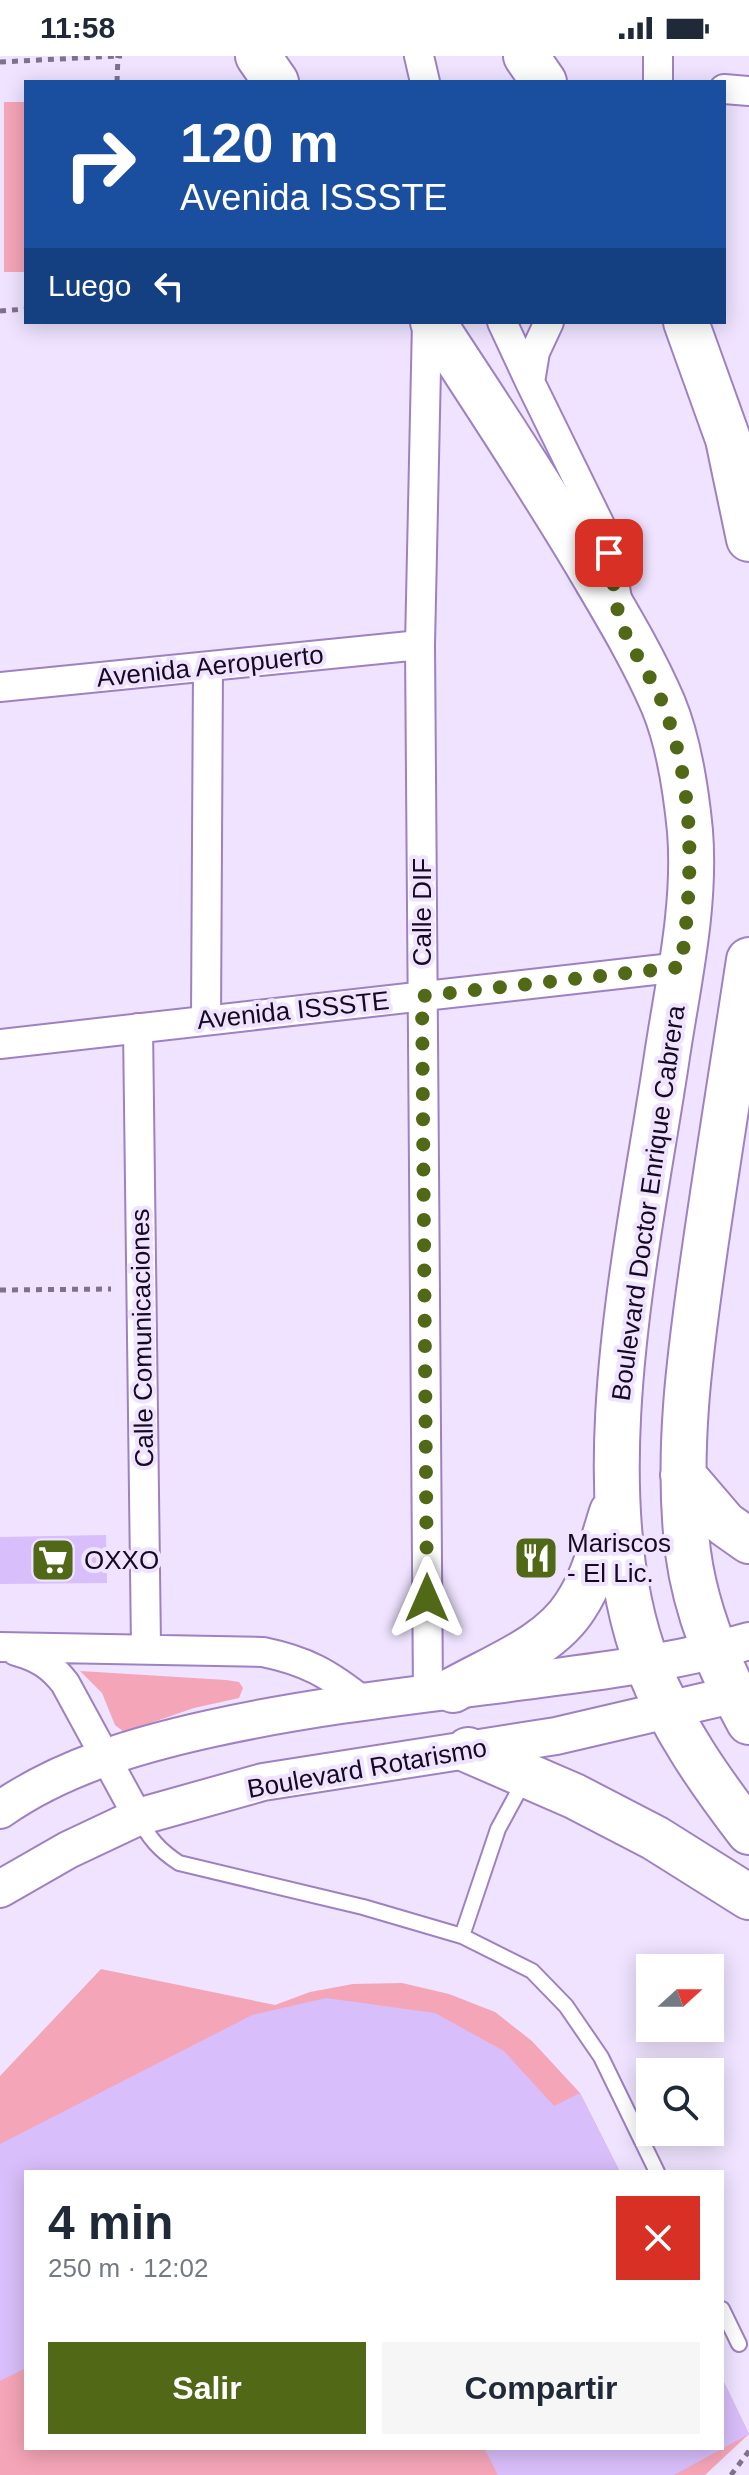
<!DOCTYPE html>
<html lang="es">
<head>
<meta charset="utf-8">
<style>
  body { margin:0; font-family:Helvetica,sans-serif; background:#f6f6f7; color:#1f2937; height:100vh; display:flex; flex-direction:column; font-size:30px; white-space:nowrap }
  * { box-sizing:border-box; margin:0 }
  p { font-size:26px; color:#747a83 }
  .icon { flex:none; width:44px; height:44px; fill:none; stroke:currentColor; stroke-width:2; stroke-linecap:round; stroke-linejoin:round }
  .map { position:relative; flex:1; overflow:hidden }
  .side { position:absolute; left:24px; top:2114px; width:700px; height:280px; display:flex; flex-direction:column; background:#fff; border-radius:0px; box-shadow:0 4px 20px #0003 }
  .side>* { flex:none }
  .hud { position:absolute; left:24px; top:24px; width:702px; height:244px; border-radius:0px; box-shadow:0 4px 20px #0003; background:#1a4fa0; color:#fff; overflow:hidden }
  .needle { width:52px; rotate:69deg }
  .tools { position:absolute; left:636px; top:1898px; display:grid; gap:16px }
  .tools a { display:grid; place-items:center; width:88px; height:88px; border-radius:0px; background:#fff; box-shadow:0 4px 20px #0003; font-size:40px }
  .pin { position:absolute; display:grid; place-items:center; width:68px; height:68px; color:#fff; margin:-34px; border-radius:16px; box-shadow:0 4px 12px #0006 }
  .me { position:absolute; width:88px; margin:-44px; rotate:0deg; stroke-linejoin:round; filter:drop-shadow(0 0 6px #0008) }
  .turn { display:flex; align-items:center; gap:28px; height:168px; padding:0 24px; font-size:36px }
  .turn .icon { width:104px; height:104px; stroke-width:2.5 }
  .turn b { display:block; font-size:56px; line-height:68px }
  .then { display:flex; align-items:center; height:76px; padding:0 24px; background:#0003; gap:16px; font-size:30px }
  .round { display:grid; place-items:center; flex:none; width:84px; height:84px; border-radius:0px; background:#f6f6f7 }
  .headline { display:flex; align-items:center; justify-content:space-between; height:136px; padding:0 24px }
  h1 { font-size:48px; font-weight:700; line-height:60px }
  .action { display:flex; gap:16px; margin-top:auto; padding:16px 24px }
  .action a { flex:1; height:92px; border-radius:0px; background:#516817; color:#fff; font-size:32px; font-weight:700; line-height:92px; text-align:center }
  .action a+a { background:#f6f6f7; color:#1f2937 }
  .status { display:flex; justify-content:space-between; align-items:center; height:56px; padding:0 40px; background:#fff; direction:ltr }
  .status svg { height:22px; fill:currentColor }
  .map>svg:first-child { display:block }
</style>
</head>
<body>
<div class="status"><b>11:58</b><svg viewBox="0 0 49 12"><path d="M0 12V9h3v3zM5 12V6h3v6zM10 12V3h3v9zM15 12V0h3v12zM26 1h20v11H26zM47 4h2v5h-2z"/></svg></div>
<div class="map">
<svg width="749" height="2419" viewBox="0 0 749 2419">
  <rect width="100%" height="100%" fill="#efe3ff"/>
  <path fill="#f4a5b7" d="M4,46H26V216H4Z
    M80,1615L226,1624L239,1626L243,1632L239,1642L194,1652L124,1676L115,1669L102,1637Z
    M101,1913L275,1949L310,1936L353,1928L402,1927L449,1938L495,1956L532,1985L580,2037L620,2116H26V2392H722V2322L749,2378L705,2419H0V2020Z"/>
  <path fill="#d8befa" d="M106,1479L107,1527L0,1528V1481Z
    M326,1942L435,1957L504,1995L554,2050L580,2037L620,2116H26V2312L0,2325V2088L252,1959Z
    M722,2322L749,2378L674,2419H498L484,2392H722Z"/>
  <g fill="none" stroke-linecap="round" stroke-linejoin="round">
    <g stroke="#9e81c1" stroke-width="18">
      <path id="service" d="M138,1761C149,1782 159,1794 179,1807L363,1851L462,1880L532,1915L566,1950L601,2001L657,2116
        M462,1880L498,1773L524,1725
        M722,2253L739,2288"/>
    </g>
    <g stroke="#9e81c1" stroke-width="32">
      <path id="minor" d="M419,0L425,26
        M658,26V0
        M724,33L749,35
        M427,266L420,589L428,1637
        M502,266L530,326
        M549,266L535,296L530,326L600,469L609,497L617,543
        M0,631L420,589
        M206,963L208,611
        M138,972L146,1591
        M0,988L681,911
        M0,1591L263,1596C307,1605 329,1618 363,1645
        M16,1595C38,1601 51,1609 65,1627L138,1761"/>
    </g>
    <g stroke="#9e81c1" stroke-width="40">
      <path id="tertiary" d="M0,1754C61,1711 137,1689 209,1673C316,1649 425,1638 534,1624C607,1614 678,1606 749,1585
        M0,1833L68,1794L138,1761L263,1726L556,1680L749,1635"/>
    </g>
    <g stroke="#9e81c1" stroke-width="48">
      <path id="primary" d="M258,0L276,26
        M526,0L544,26
        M433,266C485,345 537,424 586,506C613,552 642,599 663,648C679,686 686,734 690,775C696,850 678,927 667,1000C640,1182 580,1435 648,1610C672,1671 710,1725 749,1776
        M686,266L728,383L749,483
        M749,904C734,1003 718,1101 704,1199C690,1297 676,1397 688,1496C696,1557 720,1613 749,1666
        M683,1419L725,1468L749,1485
        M453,1634C494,1611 551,1590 576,1549C594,1522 602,1487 612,1456
        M468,1694L574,1740L655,1782L749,1841"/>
    </g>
    <path stroke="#7d728b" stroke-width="5" stroke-dasharray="6 6" stroke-linecap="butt" d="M0,6L118,0
      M117,26L118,0H124
      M0,255L26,253
      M0,1234L111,1233
      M731,2419L749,2395"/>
    <use href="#service" stroke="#fff" stroke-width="14"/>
    <use href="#minor" stroke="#fff" stroke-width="28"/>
    <use href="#tertiary" stroke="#fff" stroke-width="36"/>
    <use href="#primary" stroke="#fff" stroke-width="44"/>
  </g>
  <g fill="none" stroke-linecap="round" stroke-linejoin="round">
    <path stroke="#516817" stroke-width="14" stroke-dasharray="0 25.2" d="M427,1542L422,940L681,911C693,824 696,734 664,651C653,621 630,594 620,563C614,543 613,518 609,497"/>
  </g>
  <defs>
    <g id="restaurant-square" transform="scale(2.3)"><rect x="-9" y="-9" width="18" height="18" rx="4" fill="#516817" stroke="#efe3ff"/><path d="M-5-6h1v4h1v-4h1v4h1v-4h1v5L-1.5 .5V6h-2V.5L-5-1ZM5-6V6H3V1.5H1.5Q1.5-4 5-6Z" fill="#fff"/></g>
    <g id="supermarket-square" transform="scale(2.3)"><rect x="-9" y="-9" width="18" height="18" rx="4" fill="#516817" stroke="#efe3ff"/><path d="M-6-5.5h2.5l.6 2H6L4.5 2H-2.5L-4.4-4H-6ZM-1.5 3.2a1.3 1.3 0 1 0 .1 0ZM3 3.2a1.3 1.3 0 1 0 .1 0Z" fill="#fff"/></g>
  </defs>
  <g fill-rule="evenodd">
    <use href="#restaurant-square" x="536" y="1502"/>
    <use href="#supermarket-square" x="53" y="1504"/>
  </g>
  <g text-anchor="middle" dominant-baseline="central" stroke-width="8" stroke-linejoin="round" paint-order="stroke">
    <g font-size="26" fill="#150a21" stroke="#efe3ff">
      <text transform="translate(210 610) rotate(-6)">Avenida Aeropuerto</text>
      <text transform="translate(422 856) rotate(-90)">Calle DIF</text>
      <text transform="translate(293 954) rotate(-6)">Avenida ISSSTE</text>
      <text transform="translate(648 1147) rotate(-82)">Boulevard Doctor Enrique Cabrera</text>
      <text transform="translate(142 1282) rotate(-91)">Calle Comunicaciones</text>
      <text transform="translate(367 1712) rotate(-10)">Boulevard Rotarismo</text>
    </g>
    <g font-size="26" fill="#150a21" stroke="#efe3ff" text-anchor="start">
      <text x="567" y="1487">Mariscos<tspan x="567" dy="30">- El Lic.</tspan></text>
      <text x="84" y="1504">OXXO</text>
    </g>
  </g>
</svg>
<div class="tools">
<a><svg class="needle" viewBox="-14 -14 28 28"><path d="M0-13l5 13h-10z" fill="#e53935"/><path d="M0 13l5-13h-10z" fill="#747a83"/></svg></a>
<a><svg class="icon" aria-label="search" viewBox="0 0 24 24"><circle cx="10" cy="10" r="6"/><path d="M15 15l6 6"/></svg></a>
</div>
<div class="pin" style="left:609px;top:497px;background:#d93025"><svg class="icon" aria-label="arrive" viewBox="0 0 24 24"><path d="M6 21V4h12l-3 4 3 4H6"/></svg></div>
<svg class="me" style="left:427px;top:1542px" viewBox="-20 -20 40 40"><path d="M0-17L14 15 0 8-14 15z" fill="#516817" stroke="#fff" stroke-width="4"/></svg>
<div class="hud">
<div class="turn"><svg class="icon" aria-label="right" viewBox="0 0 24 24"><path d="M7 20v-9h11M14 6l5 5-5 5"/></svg><div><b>120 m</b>Avenida ISSSTE</div></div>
<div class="then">Luego<svg class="icon" aria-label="left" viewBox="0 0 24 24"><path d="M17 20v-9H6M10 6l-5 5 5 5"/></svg></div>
</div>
<section class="side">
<div class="headline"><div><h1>4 min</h1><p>250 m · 12:02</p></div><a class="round" style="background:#d93025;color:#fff"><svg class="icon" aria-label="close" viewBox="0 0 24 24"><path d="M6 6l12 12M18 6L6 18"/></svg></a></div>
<div class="action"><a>Salir</a><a>Compartir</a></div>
</section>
</div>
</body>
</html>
